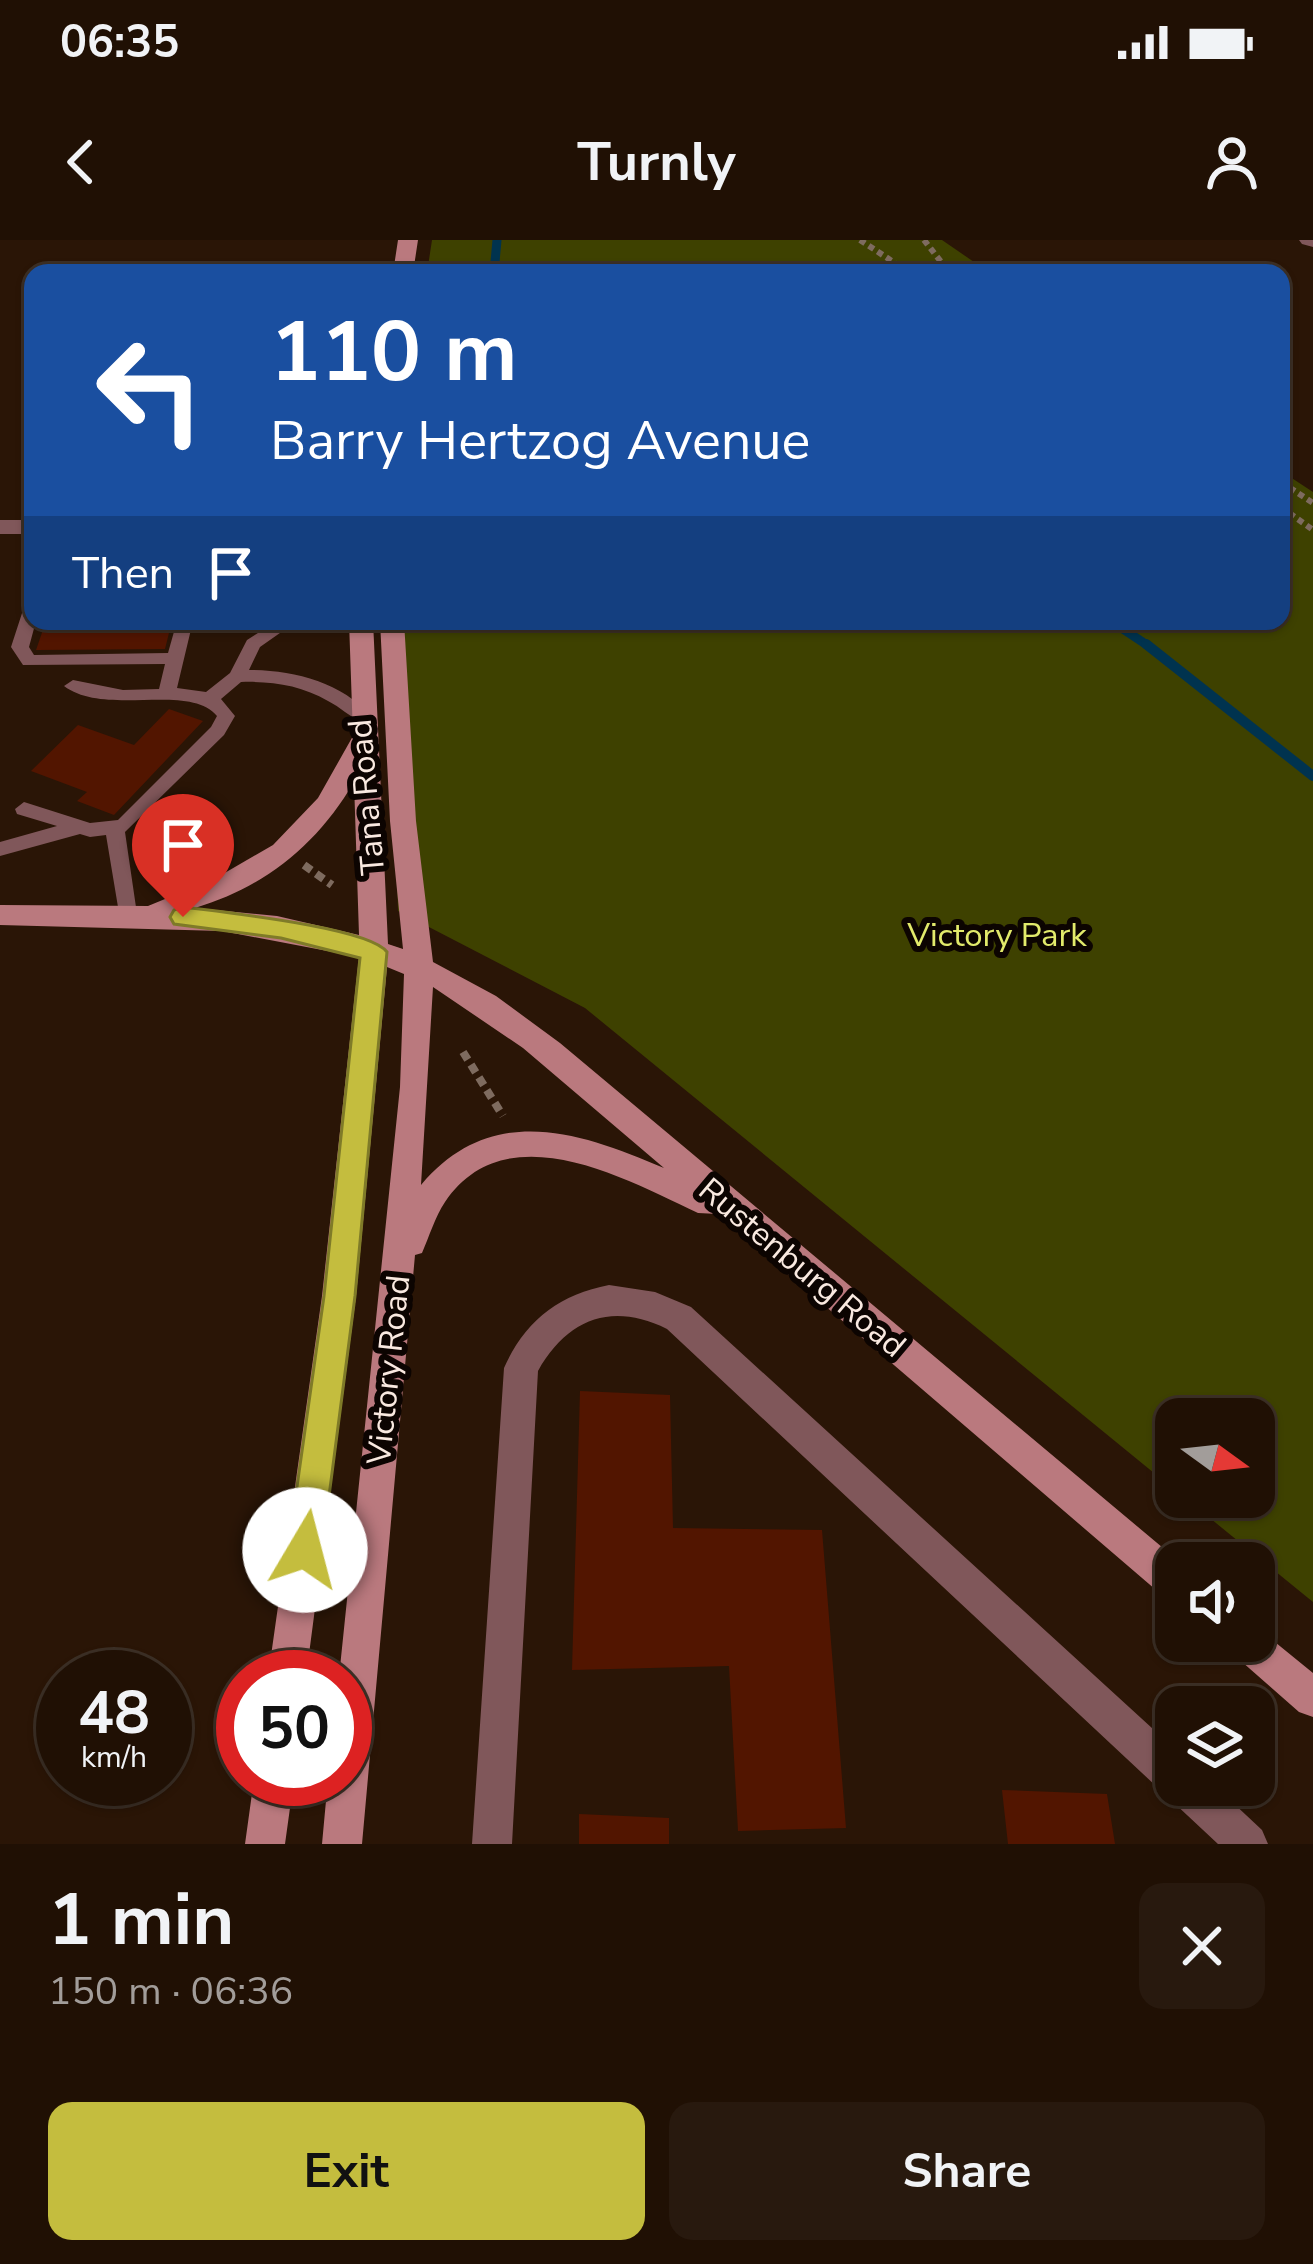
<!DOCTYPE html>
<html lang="en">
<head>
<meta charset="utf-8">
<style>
  body { margin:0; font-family:"Nunito Sans",sans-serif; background:#28190e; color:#f1f3f6; height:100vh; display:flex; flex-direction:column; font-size:45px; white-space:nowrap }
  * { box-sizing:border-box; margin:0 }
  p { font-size:39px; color:#a29d9a }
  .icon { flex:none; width:66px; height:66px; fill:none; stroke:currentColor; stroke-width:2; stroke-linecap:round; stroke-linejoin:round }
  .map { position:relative; height:1604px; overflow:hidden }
  .panel { display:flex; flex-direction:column; background:#201004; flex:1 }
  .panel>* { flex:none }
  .hud { position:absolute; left:24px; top:24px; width:1266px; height:366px; border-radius:24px; box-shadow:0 3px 9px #0004,0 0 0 3px #3d3026; background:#1a4fa0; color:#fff; overflow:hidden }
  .needle { width:78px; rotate:105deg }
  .controls { position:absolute; left:1155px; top:1158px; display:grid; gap:24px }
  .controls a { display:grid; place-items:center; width:120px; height:120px; border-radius:24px; background:#201004; box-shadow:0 3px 9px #0004,0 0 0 3px #3d3026; font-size:60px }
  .speed { position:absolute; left:36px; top:1410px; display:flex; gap:24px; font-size:60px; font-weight:700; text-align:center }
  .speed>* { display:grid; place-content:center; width:156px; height:156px; border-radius:50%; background:#201004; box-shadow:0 3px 9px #0004,0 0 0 3px #3d3026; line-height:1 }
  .speed small { font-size:30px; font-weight:400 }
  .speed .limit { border:18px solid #d22; background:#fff; color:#111 }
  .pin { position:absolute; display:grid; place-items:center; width:102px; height:102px; color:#fff; margin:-123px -51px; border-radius:50% 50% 50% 0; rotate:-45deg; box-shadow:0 0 12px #0007 }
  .pin .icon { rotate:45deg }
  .me { position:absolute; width:132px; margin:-66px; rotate:8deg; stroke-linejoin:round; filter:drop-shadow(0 0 9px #0008) }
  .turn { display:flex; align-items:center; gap:42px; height:252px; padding:0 48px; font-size:54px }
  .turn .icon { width:156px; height:156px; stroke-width:2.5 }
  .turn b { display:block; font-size:84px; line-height:102px }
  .then { display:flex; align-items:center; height:114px; padding:0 48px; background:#0003; gap:24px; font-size:45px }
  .round { display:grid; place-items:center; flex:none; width:126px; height:126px; border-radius:24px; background:#28190e }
  .headline { display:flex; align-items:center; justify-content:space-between; height:204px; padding:0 48px }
  h1 { font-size:72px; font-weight:700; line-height:90px }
  .button { display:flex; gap:24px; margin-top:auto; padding:24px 48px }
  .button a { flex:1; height:138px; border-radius:24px; background:#c4bd3e; color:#111; font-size:48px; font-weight:700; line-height:138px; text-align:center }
  .button a+a { background:#28190e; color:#f1f3f6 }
  .status { display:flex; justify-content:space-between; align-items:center; height:84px; padding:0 60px; background:#201004; direction:ltr }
  .status svg { height:33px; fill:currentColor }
  header { display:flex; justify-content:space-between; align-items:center; height:156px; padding:0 48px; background:#201004; font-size:54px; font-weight:700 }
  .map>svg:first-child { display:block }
</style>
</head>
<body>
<div class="status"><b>06:35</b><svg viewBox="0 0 49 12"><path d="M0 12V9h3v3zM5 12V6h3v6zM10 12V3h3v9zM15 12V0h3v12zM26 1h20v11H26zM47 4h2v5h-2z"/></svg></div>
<header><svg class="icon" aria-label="back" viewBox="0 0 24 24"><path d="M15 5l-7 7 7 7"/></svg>Turnly<svg class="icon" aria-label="person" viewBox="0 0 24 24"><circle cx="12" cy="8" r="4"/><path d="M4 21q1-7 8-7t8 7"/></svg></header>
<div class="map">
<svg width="1313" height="1604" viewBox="0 0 1313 1604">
  <rect width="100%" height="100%" fill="#2a1506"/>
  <path fill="#3e4100" d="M432,0H942L990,33H427Z
    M1281,231L1313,252V1362L1184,1257H1254V1179H1176V1251L585,768L398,671L389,381H1281Z"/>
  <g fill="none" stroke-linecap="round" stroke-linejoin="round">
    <path stroke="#00334f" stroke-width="9" d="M494,33L497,0
      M1111,381L1150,407"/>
    <path stroke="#00334f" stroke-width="10" d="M1146,404L1313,536"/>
  </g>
  <path fill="#521500" d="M46,381H172L165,409L36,410Z
    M169,469L203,481L114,575L77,561L87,552L31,531L78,485L134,505Z
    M580,1151L670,1155L673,1288L822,1290L846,1588L738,1591L729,1426L572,1430Z
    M1002,1550L1107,1554L1115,1604H1008Z
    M579,1574L669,1578V1604H579Z"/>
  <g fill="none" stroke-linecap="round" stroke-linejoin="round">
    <path stroke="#7e6b5f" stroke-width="6" stroke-dasharray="6 4.5" stroke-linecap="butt" d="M860,0L910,33
      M924,0L942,23L969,33
      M1281,242L1313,263
      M1281,267L1313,290"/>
    <path stroke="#7e6b5f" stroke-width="8" stroke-dasharray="9 6" stroke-linecap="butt" d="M304,625L332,645
      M463,812L503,876"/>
    <path fill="#80575a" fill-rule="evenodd" d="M33,359V381H36L29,407L34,415L168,413L177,381H193L177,448L206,452L230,433L247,400L277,381H297L260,407L249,430C293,430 341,442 371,476L362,482C350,477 340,467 328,461C301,445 272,441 241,442L221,459L235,476L224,495L125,592L137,674L127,681L120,679L106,595L90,597L80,594L0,616V602L57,586L17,574L15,569L24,562L90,583L118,580L211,487L217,476C189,442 105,477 64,446L73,440L123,450L159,449L165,424L23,425L11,407L25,364Z"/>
    <path fill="#80575a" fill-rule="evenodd" d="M1299,0H1313V7L1302,4Z
      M0,280H33V294H0Z
      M609,1045L655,1052L691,1067L1176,1510V1545H1214L1262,1590L1268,1604H1218L667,1089C612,1062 568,1078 538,1131L512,1604H472L504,1128C525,1081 558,1055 609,1045Z"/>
    <path fill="#ba797e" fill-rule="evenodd" d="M398,0H418L413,33H393Z
      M349,381H373L388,704L403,709L390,581L380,381H404L416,581L433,722L496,756L560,803L1181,1323H1176V1361L1163,1356L718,974L698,973C624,938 506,872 445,962C435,977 429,997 422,1013L415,1015L362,1604H322L328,1539H345V1437H339L400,847L404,734L387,727L356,1056L306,1437H268L322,1056L359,717L222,691L0,685V665L148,666L216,638L273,605L318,558L353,496ZM354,542L359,695L277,676L195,668C265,647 317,605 354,542ZM433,747L523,808L664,928C578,891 491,862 421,945Z
      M1254,1385L1313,1433V1477L1299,1472L1233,1414L1227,1401H1254Z
      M254,1539H294L285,1604H245Z"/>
  </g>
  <path fill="#c4bd3e" stroke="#7f7b28" stroke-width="3" d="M183,667C220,672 369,687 387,712L355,1056L322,1310L317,1321L305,1326L293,1321L288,1310L324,1056L360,718L281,698L174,684L170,677L174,670Z"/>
  <g text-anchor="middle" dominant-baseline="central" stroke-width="12" stroke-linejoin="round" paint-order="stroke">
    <g font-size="33" fill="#f9e9e0" stroke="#0c0401">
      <text transform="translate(367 557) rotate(-95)">Tana Road</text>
      <text transform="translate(802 1028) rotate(40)">Rustenburg Road</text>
      <text transform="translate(389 1130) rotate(-84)">Victory Road</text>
    </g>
    <g font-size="33" fill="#e2ea6b" stroke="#0c0401">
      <text x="997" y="695">Victory Park</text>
    </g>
  </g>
</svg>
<div class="controls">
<a><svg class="needle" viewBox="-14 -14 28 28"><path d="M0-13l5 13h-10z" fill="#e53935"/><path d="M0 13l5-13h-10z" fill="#a29d9a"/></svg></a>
<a><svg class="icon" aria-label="sound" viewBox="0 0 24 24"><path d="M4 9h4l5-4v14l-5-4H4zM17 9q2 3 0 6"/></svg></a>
<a><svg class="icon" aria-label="layers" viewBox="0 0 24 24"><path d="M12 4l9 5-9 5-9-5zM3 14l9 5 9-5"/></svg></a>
</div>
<div class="speed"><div>48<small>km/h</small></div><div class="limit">50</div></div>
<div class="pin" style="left:183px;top:677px;background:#d93025"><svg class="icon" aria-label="arrive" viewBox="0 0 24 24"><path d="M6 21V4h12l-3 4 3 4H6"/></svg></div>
<svg class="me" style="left:305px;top:1310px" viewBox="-20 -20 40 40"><circle r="19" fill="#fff"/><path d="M0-13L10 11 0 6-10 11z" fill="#c4bd3e"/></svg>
<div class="hud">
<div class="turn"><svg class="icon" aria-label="left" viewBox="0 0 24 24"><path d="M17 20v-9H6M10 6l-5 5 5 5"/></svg><div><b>110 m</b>Barry Hertzog Avenue</div></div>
<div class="then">Then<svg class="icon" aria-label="arrive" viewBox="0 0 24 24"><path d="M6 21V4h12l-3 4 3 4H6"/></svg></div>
</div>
</div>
<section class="panel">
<div class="headline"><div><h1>1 min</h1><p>150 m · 06:36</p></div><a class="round"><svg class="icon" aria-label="close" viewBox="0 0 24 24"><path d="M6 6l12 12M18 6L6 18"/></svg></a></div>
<div class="button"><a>Exit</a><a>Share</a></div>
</section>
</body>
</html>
